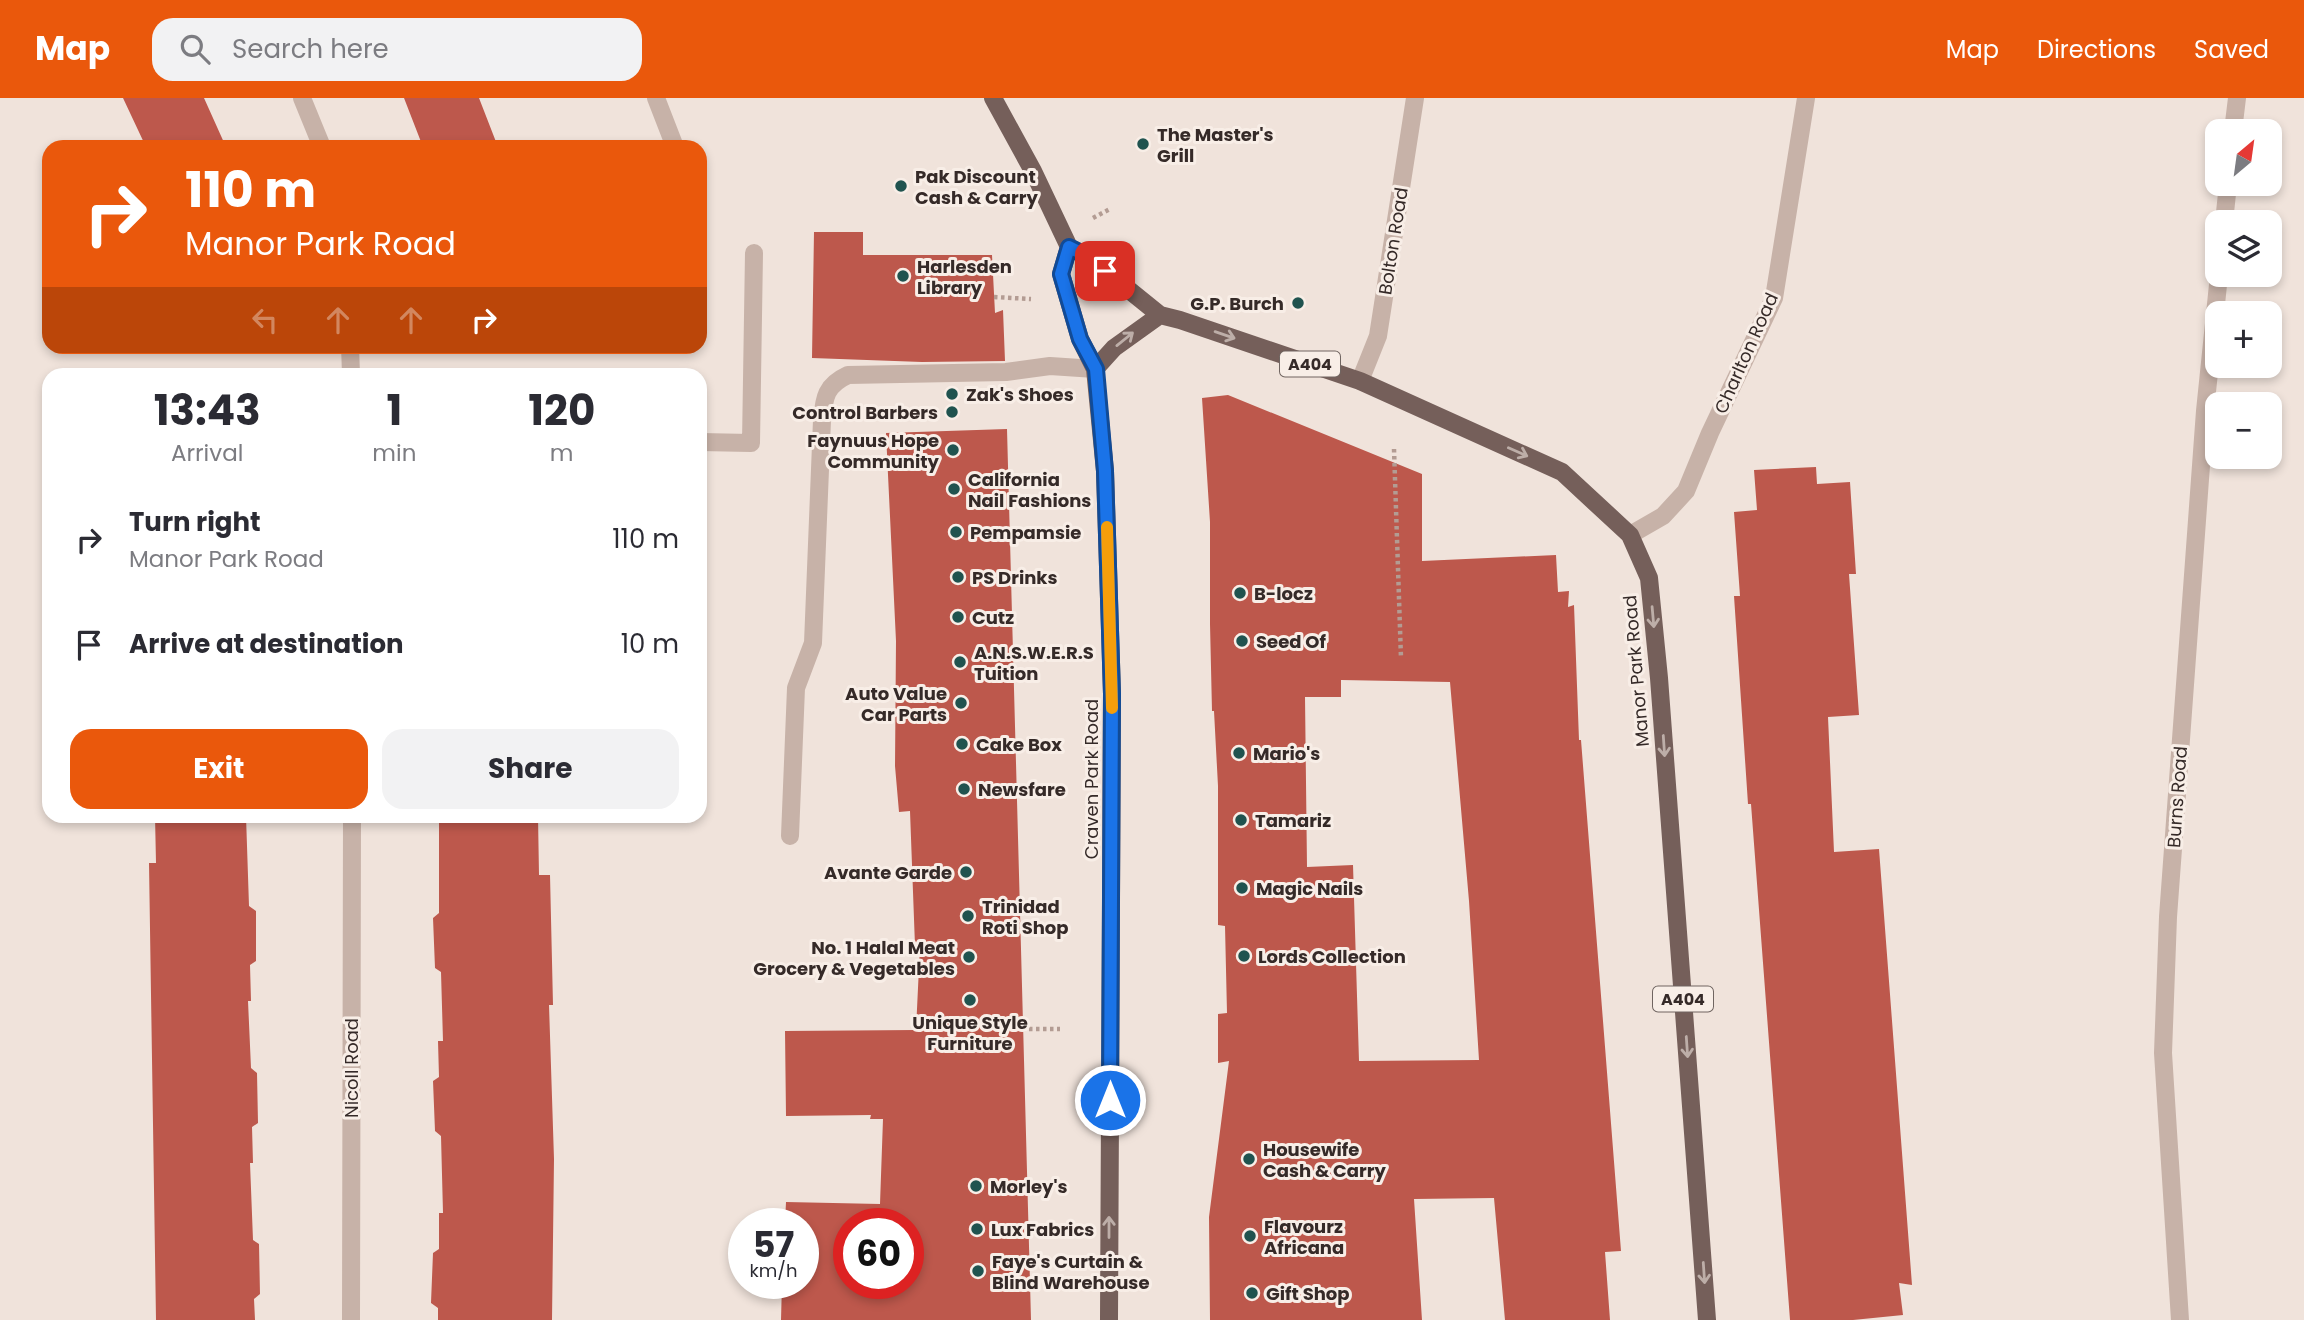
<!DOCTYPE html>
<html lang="en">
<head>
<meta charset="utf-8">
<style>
  body { margin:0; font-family:Poppins,sans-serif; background:#f2f2f3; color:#2b2b33; height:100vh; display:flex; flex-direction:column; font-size:26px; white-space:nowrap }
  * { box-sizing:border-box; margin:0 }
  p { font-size:23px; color:#7c7c81 }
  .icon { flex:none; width:38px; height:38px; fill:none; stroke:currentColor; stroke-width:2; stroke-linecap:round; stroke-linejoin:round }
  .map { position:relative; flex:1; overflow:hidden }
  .side { position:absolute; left:42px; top:270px; width:665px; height:455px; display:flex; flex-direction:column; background:#fff; border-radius:21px; box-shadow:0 4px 10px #0003 }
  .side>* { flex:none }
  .top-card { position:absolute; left:42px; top:42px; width:665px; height:214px; border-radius:21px; box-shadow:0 4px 10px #0003; background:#ea580c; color:#fff; overflow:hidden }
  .needle { width:46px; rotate:29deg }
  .controls { position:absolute; left:2205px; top:21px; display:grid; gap:14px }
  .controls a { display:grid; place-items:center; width:77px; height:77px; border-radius:14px; background:#fff; box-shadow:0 4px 10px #0003; font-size:35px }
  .speed { position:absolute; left:728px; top:1110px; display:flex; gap:14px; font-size:35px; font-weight:700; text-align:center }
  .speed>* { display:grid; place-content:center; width:91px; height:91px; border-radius:50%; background:#fff; box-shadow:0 4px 10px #0003; line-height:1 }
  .speed small { font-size:18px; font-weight:400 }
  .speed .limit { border:10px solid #d22; background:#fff; color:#111 }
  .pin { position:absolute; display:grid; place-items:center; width:60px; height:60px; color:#fff; margin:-30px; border-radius:14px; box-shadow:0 4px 10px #0006 }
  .me { position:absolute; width:77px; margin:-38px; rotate:0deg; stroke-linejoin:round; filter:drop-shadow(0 0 5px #0008) }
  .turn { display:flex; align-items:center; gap:24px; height:147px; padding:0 28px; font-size:32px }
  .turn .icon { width:91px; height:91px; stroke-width:2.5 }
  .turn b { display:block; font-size:49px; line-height:60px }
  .lanes { display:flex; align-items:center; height:66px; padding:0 28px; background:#0003; justify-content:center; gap:35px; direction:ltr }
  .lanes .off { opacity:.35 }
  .eta { display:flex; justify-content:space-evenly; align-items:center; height:119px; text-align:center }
  .eta b { font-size:42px; font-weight:700; line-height:49px }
  .primary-button { display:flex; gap:14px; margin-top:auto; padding:14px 28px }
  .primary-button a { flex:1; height:80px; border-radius:21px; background:#ea580c; color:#fff; font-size:28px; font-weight:700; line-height:80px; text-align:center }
  .primary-button a+a { background:#f2f2f3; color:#2b2b33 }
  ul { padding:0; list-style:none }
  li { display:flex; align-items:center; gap:21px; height:105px; padding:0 28px }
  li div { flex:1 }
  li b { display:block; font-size:26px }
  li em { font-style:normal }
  header { display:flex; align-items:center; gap:42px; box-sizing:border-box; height:98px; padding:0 35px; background:#ea580c; color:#fff }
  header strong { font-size:33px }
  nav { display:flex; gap:38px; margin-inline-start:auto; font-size:24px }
  .search { width:490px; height:63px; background:#f2f2f3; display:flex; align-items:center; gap:18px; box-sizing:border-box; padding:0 24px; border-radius:21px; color:#7c7c81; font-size:26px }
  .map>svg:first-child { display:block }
</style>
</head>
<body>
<header>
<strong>Map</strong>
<div class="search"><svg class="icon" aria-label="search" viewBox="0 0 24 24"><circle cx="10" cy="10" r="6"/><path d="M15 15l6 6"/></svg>Search here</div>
<nav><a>Map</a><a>Directions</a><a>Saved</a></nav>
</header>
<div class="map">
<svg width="2304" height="1222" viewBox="0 0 2304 1222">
  <rect width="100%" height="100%" fill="#f0e3db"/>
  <path fill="#bd584c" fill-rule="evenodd" d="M123,0H204L226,49H146Z
    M404,0H479L498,49H423Z
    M814,134H863V157H992L995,215L1003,212L1005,263L922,264L812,260Z
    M1228,297L1422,376V463L1556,457L1558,494L1569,493L1568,509L1574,507L1579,642H1581L1621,1153L1605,1154L1610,1222H1505L1494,1100L1414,1101L1422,1222H1210L1209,1119L1229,963L1218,965V916L1227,915L1225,828L1218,827V688L1214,613H1212L1210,526V424L1202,300ZM1341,582L1450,584L1469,803L1479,962L1359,963L1353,767L1307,769L1305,599H1341Z
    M1007,331L1031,1222H781L782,1185H803V1125H785L786,1104L880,1106L883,1021H870L871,1017L786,1018L785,933L916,932L920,848H915L910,713L899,714L895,668L896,543L886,335ZM849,1125H908V1185H849Z
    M1816,369L1817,386L1850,384L1856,476H1849L1859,617L1828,619L1834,754L1879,751L1912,1187L1899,1185L1903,1217L1853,1222H1790L1751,706H1748L1734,498H1740L1734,414L1757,412L1754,372Z
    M155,718H246L249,808L256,813V863L250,867L251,903H248L251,970L257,975L258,1025L252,1029L253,1065H250L253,1142L259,1146L260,1196L254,1201L255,1222H156L149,765H156Z
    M439,718H538L539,777H550L553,907H549L554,1061L552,1222H438V1210L431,1205L433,1155L439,1151V1115H443L441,1038L435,1033L433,983L439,979L438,943H443L441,874L435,870L433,820L439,815Z"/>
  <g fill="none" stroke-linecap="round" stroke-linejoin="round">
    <path stroke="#b39c93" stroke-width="4.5" stroke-dasharray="3.5 3.5" stroke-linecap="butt" d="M1093,120L1110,111
      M994,199L1031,201
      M1394,351L1401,560
      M1022,931H1060"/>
    <path stroke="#c7b2a8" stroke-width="18" d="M302,0L322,49
      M656,0L675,49
      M2233,33L2237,0
      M2224,124L2228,86
      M350,248L351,276
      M1360,283L1378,238L1415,0
      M700,344L751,345L754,155
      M1630,437L1663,418L1686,393L1710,335L1774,200L1806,0
      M790,738L796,590L813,545L822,322C824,299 826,287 848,277L1006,274L1050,268L1095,271
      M351,1222L352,718
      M2180,1222L2163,955L2168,819L2205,313L2219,177"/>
    <path stroke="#755f5a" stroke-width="18" d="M993,0L1033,73L1069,149L1061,176L1080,241L1095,271L1105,373L1112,596L1109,1222
      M1069,149L1087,158L1160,217L1180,222L1360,283L1562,374L1630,437L1649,480L1659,580L1707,1222
      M1095,271L1114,250L1160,217"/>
  </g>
  <defs><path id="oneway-shaft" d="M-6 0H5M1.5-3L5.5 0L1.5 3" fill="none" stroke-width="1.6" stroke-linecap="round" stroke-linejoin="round" transform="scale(1.75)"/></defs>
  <g stroke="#bdaea8">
    <use href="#oneway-shaft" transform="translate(1225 237) rotate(19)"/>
    <use href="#oneway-shaft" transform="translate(1125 241) rotate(-39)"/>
    <use href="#oneway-shaft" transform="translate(1518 354) rotate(24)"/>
    <use href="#oneway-shaft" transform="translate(1653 519) rotate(85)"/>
    <use href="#oneway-shaft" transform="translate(1664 648) rotate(86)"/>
    <use href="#oneway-shaft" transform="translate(1687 949) rotate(86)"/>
    <use href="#oneway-shaft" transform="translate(1109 1129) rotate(-90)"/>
    <use href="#oneway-shaft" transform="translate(1704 1175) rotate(86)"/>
  </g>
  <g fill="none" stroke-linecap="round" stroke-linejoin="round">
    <g stroke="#114b97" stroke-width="18">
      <path id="route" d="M1105,173L1087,158L1069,149L1061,176L1080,241L1096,271L1105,373L1112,596L1110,1002"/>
    </g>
    <use href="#route" stroke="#1a73e8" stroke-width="12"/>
    <path stroke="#f59e0b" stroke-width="12" d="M1107,429L1112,610"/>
  </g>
  <g fill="#20534f" stroke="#f8eee7" stroke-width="2.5">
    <circle cx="1143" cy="46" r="7"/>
    <circle cx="901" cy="88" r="7"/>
    <circle cx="903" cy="178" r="7"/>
    <circle cx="1298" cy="205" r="7"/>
    <circle cx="952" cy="296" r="7"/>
    <circle cx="952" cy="314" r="7"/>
    <circle cx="953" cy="352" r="7"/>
    <circle cx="954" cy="391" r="7"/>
    <circle cx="956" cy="434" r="7"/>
    <circle cx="958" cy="479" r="7"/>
    <circle cx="1240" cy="495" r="7"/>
    <circle cx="958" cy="519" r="7"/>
    <circle cx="1242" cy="543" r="7"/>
    <circle cx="960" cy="564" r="7"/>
    <circle cx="961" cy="605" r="7"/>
    <circle cx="962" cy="646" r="7"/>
    <circle cx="1239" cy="655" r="7"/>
    <circle cx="964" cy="691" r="7"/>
    <circle cx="1241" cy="722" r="7"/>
    <circle cx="966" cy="774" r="7"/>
    <circle cx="1242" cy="790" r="7"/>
    <circle cx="968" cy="818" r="7"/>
    <circle cx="1244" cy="858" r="7"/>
    <circle cx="969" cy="859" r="7"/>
    <circle cx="970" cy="902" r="7"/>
    <circle cx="1249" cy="1061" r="7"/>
    <circle cx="976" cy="1088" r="7"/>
    <circle cx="977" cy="1131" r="7"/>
    <circle cx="1250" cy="1138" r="7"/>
    <circle cx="978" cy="1173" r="7"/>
    <circle cx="1252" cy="1195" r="7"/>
  </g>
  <g text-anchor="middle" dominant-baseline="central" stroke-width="6" stroke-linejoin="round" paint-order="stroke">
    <g fill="#f8eee7" stroke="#706561" stroke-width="2">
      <rect x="1280" y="253.5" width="60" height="25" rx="5"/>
      <rect x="1653" y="888.5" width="60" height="25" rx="5"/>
    </g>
    <g font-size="16" font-weight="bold" fill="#352a28">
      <text x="1310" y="266">A404</text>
      <text x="1683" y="901">A404</text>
    </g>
    <g font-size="18" font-weight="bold" fill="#352a28" stroke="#f8eee7" text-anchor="start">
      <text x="1157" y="36">The Master's<tspan x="1157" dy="21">Grill</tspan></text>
      <text x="915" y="78">Pak Discount<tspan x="915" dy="21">Cash &amp; Carry</tspan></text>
      <text x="917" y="168">Harlesden<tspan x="917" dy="21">Library</tspan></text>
      <text x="1284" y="205" text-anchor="end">G.P. Burch</text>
      <text x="966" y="296">Zak's Shoes</text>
      <text x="938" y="314" text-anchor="end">Control Barbers</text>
      <text x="939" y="342" text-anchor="end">Faynuus Hope<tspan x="939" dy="21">Community</tspan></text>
      <text x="968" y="381">California<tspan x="968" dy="21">Nail Fashions</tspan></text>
      <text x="970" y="434">Pempamsie</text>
      <text x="972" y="479">PS Drinks</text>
      <text x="1254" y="495">B-locz</text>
      <text x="972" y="519">Cutz</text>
      <text x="1256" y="543">Seed Of</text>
      <text x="974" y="554">A.N.S.W.E.R.S<tspan x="974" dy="21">Tuition</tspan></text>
      <text x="947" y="595" text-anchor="end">Auto Value<tspan x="947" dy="21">Car Parts</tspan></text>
      <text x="976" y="646">Cake Box</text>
      <text x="1253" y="655">Mario's</text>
      <text x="978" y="691">Newsfare</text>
      <text x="1255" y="722">Tamariz</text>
      <text x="952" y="774" text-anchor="end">Avante Garde</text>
      <text x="1256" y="790">Magic Nails</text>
      <text x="982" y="808">Trinidad<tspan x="982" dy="21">Roti Shop</tspan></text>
      <text x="955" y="849" text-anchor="end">No. 1 Halal Meat<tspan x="955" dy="21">Grocery &amp; Vegetables</tspan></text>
      <text x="1258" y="858">Lords Collection</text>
      <text x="970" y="924" text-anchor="middle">Unique Style<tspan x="970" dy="21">Furniture</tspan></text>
      <text x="1263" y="1051">Housewife<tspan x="1263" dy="21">Cash &amp; Carry</tspan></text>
      <text x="990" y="1088">Morley's</text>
      <text x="1264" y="1128">Flavourz<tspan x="1264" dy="21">Africana</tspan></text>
      <text x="991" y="1131">Lux Fabrics</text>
      <text x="992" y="1163">Faye's Curtain &amp;<tspan x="992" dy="21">Blind Warehouse</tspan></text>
      <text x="1266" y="1195">Gift Shop</text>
    </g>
    <g font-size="18" fill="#352a28" stroke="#f8eee7">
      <text transform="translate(1393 143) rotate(-81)">Bolton Road</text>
      <text transform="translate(1746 255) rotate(-66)">Charlton Road</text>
      <text transform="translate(1636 573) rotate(-95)">Manor Park Road</text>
      <text transform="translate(1091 681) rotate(-90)">Craven Park Road</text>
      <text transform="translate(2177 699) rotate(-86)">Burns Road</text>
      <text transform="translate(351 970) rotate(-90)">Nicoll Road</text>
    </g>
  </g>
</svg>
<div class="controls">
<a><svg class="needle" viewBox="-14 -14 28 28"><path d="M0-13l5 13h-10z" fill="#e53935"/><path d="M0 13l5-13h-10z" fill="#7c7c81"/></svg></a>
<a><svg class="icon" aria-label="layers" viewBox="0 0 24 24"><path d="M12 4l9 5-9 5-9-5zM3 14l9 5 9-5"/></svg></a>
<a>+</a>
<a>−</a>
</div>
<div class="speed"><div>57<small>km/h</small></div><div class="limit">60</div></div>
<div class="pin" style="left:1105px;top:173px;background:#d93025"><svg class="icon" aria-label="arrive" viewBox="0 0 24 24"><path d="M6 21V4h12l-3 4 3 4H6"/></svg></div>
<svg class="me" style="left:1110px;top:1002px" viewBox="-20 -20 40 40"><circle r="17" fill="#1a73e8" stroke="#fff" stroke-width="3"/><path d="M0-11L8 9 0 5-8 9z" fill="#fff"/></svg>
<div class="top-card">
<div class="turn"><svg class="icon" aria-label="right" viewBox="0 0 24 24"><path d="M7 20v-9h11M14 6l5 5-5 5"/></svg><div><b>110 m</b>Manor Park Road</div></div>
<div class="lanes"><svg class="icon off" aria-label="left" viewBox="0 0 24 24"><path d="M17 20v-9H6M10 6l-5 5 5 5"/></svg><svg class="icon off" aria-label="ahead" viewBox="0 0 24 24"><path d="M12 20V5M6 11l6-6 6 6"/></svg><svg class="icon off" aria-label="ahead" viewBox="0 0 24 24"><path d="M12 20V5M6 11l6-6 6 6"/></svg><svg class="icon" aria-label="right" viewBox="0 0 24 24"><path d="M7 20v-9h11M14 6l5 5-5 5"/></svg></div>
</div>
<section class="side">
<div class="eta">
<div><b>13:43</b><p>Arrival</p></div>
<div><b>1</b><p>min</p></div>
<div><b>120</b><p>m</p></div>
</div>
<ul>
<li><svg class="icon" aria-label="right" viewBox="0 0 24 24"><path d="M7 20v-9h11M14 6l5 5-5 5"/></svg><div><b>Turn right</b><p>Manor Park Road</p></div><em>110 m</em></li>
<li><svg class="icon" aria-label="arrive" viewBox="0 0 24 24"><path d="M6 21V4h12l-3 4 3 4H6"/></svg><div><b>Arrive at destination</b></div><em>10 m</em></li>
</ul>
<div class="primary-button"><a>Exit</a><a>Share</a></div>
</section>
</div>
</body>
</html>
